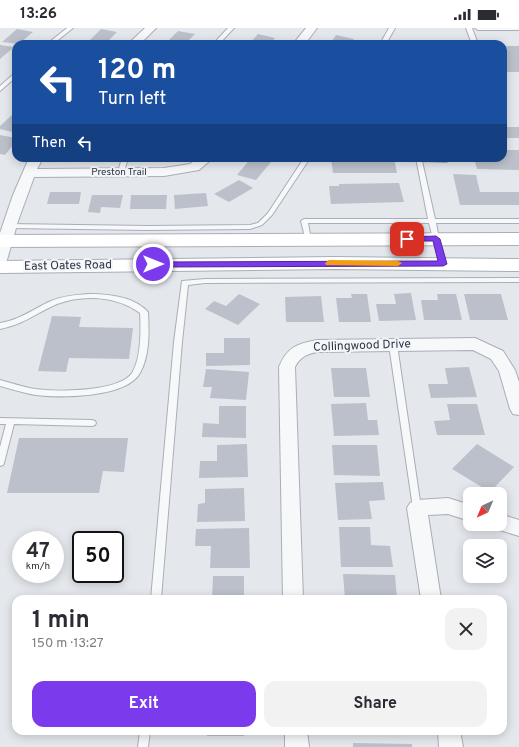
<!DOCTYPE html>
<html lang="en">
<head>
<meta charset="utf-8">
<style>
  body { margin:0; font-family:Overpass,sans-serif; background:#f2f2f3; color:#2b2b33; height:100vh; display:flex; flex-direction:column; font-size:15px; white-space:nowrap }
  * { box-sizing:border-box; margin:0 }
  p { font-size:13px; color:#7c7c81 }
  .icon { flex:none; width:22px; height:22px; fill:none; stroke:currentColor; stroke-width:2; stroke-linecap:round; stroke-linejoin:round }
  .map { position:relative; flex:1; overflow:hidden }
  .drawer { position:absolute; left:12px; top:567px; width:495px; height:140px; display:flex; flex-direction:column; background:#fff; border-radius:12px; box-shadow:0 2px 10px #0003 }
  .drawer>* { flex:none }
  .banner { position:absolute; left:12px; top:12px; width:495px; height:122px; border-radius:12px; box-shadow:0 2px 10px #0003; background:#1a4fa0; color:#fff; overflow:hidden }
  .needle { width:26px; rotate:224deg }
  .fabs { position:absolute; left:463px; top:459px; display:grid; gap:8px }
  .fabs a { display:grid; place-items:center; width:44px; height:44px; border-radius:8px; background:#fff; box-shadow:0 2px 10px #0003; font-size:20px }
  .speed { position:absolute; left:12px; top:503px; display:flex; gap:8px; font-size:20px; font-weight:700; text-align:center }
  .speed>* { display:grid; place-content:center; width:52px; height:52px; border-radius:50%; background:#fff; box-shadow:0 2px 10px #0003; line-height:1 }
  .speed small { font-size:10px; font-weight:400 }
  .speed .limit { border:2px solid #111; border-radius:6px; background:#fff; color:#111 }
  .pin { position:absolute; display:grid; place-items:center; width:34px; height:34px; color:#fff; margin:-17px; border-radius:8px; box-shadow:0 2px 6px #0006 }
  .me { position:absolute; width:44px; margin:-22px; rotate:90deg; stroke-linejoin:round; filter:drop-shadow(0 0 3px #0008) }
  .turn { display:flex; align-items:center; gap:14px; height:84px; padding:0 20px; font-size:18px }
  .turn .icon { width:52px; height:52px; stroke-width:2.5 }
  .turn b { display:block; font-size:28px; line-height:34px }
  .then { display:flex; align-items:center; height:38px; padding:0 20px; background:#0003; gap:8px; font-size:15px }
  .round { display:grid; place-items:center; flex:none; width:42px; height:42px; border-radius:12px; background:#f2f2f3 }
  .overview { display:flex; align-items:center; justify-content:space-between; height:68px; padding:0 20px }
  h1 { font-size:24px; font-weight:700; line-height:30px }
  .button { display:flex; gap:8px; margin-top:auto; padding:8px 20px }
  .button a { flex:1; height:46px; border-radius:12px; background:#7c3aed; color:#fff; font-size:16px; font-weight:700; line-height:46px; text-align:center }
  .button a+a { background:#f2f2f3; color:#2b2b33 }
  .status { display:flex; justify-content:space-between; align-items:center; height:28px; padding:0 20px; background:#fff; direction:ltr }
  .status svg { height:11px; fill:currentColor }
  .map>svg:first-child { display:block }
</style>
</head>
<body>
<div class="status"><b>13:26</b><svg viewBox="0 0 49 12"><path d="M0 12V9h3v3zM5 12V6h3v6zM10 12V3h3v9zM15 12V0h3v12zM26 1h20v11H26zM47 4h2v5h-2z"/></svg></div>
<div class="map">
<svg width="519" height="719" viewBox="0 0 519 719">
  <rect width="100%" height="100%" fill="#e4e7ec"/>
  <path fill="#bbc0ca" d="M17,1L33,4L19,16L2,14Z
    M101,1L117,4L105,16L88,14Z
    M178,3L195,6L185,16L166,15Z
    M258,6L275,10L270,16H249Z
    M336,7L354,11L350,16H330Z
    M0,17L14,19L0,31Z
    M503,18H519V44H507L503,34Z
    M13,86L16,87V105L0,101V98Z
    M503,99H519V110H503Z
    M0,107L16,110V113L5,127L0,126Z
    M503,122H519V142L477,141L474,130H503Z
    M251,130L271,134L256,152L237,147Z
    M331,130H394L397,145H333Z
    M453,146L476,147L480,164H519V177H460Z
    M239,152L253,160L229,174L214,166Z
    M399,155L404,174L331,176L329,158H339V156Z
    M50,164H81L79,176H47Z
    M206,165L208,178L175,181L174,167Z
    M92,167H123L120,180L101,179L100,185L88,184Z
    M131,167H167L166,181H130Z
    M411,265L416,292L379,293L376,276H396L394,266Z
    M239,266L260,276L238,297L205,281L214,273L226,278Z
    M351,266H367L371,294H339L336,270H352Z
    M437,266H456L462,292H424L421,272H438Z
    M464,266H501L508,292H470Z
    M321,268L324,294H286L285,269Z
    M52,288L81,289L79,299L133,300L129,331L69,330L66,344L38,343Z
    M224,310H250V337L206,338V325H224Z
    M469,339L477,369L431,370L428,356H448L445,340Z
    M331,340H366L370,369H334Z
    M206,341L249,344L246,372L210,370L212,359H203Z
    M366,375L368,392H377L379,407L334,408L331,376Z
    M447,376H477L485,407H437L434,393L450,392Z
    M219,378H246V410L202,409L203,395L219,396Z
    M19,410H128L124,444L103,443L99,465H7Z
    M247,416L248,449L199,450L200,433H217V417Z
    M477,416L514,439L490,464L452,441Z
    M332,417H377L380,448L334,447Z
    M383,454L385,472L369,473L372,491L338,492L335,455Z
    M244,460L245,493L197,494L198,476L205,475V461Z
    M339,499H370L371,517L390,518L393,539H341Z
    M249,500L250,540H210L211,518H195L196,501Z
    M343,546L395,547L397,571H345Z
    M213,548H244V571H212Z
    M207,703H244V708H207Z
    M353,715L412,716V719H353Z"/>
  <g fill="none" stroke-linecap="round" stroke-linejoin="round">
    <g stroke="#a9aeb7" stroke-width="2">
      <path id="service" d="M67,0H73L53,16H47Z
        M228,0H234L219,16H213Z
        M389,0H395L386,16H380Z
        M466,0H472L478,16H472Z
        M475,0H519V2H478Z
        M16,44V49L0,63V58Z
        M122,130H128L124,144L121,146L118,144Z
        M304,130H310L272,187L262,197L250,201L148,202L9,200L6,198L9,196L148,198L250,197L258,195L268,185Z
        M416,130H449L448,133L446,134L422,133L435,191H519V195H436L439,211L436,213L433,211L429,195H308L311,212L310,213H306L301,193L304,191H428Z
        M519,250V254L205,255L188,257L182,314L161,571H151L174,314L182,253L205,251Z
        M88,266C107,266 134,268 148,284C149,303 150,327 140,345C126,370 61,370 36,367C24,365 12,361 0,358V352C12,355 23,359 35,361C57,364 119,364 132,345C141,331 141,302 140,285C117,268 83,266 57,276C36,285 25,296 0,301V295C20,292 33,281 51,273C63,268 75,267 88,266Z
        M393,314L397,317L421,480L420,483L417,484L414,483L413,480L389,317Z
        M0,390L92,392L95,393L96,395L95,397L92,398L14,396L4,435L3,437L0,438V419L6,396H0Z
        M140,703H150L148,719H138Z"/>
    </g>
    <g stroke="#a9aeb7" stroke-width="2">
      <path id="minor" d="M145,0H156L140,16H128Z
        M306,0H317L305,16H293Z
        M29,130H43L37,141L164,140L190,136L198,130H213L199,142L164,148L34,149L18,193L7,232L5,235L0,237V205L13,167Z
        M475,310L503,323L515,342L519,354V387L513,386L510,381L499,343L491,331L473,322L317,324C307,326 300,329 295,339L303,571H283L279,339C287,319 297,316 317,312Z
        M448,470L470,477V493L448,486L428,487L441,571H421L407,480L410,475L417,472Z
        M500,486L519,492V508L493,500L491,496H500Z
        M285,703H307L309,719H285Z
        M438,703H460L463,719H439Z"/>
    </g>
    <g stroke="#a9aeb7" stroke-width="2">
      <path id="secondary" d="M519,205V217L0,219V207Z
        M334,229L519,231V243L334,241L0,245V233Z"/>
    </g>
    <use href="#service" fill="#f7f8fa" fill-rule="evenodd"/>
    <use href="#minor" fill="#f7f8fa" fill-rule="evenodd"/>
    <use href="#secondary" fill="#fff" fill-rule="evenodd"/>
  </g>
  <path fill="#7c3aed" stroke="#51269a" d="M436,208L440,211L447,236L443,238L153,239L149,236L153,234L438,233L433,213H407L403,211L407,209Z"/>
  <path fill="#f59e0b" d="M329,232L398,233L402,235L398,238L326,237L325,235Z"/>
  <g text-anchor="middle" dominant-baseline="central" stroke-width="4" stroke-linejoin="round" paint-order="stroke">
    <g font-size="10" fill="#2b3445" stroke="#f4f6f9">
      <text x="119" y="144">Preston Trail</text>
    </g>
    <g font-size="12" fill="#2b3445" stroke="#f4f6f9">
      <text transform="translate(68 238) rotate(-1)">East Oates Road</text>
      <text transform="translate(362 318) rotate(-2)">Collingwood Drive</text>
    </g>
  </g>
</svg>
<div class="fabs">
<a><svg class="needle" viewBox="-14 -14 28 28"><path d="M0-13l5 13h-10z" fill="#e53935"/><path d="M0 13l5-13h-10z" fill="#7c7c81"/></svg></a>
<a><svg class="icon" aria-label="layers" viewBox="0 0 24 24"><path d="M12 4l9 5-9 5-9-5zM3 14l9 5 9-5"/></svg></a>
</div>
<div class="speed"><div>47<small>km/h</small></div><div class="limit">50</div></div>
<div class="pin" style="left:407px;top:211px;background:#d93025"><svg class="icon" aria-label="arrive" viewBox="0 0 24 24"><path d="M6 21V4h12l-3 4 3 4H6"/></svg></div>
<svg class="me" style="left:153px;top:236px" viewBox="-20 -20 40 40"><circle r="17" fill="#7c3aed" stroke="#fff" stroke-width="3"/><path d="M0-11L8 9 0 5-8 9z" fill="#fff"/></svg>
<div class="banner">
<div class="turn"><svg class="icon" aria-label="left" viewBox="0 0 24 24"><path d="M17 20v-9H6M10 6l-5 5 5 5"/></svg><div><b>120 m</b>Turn left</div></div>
<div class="then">Then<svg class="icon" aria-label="left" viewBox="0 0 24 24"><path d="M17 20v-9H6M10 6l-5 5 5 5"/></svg></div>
</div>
<section class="drawer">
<div class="overview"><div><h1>1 min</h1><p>150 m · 13:27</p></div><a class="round"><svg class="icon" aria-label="close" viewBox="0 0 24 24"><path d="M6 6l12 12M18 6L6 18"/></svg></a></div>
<div class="button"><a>Exit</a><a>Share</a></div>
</section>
</div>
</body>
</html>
